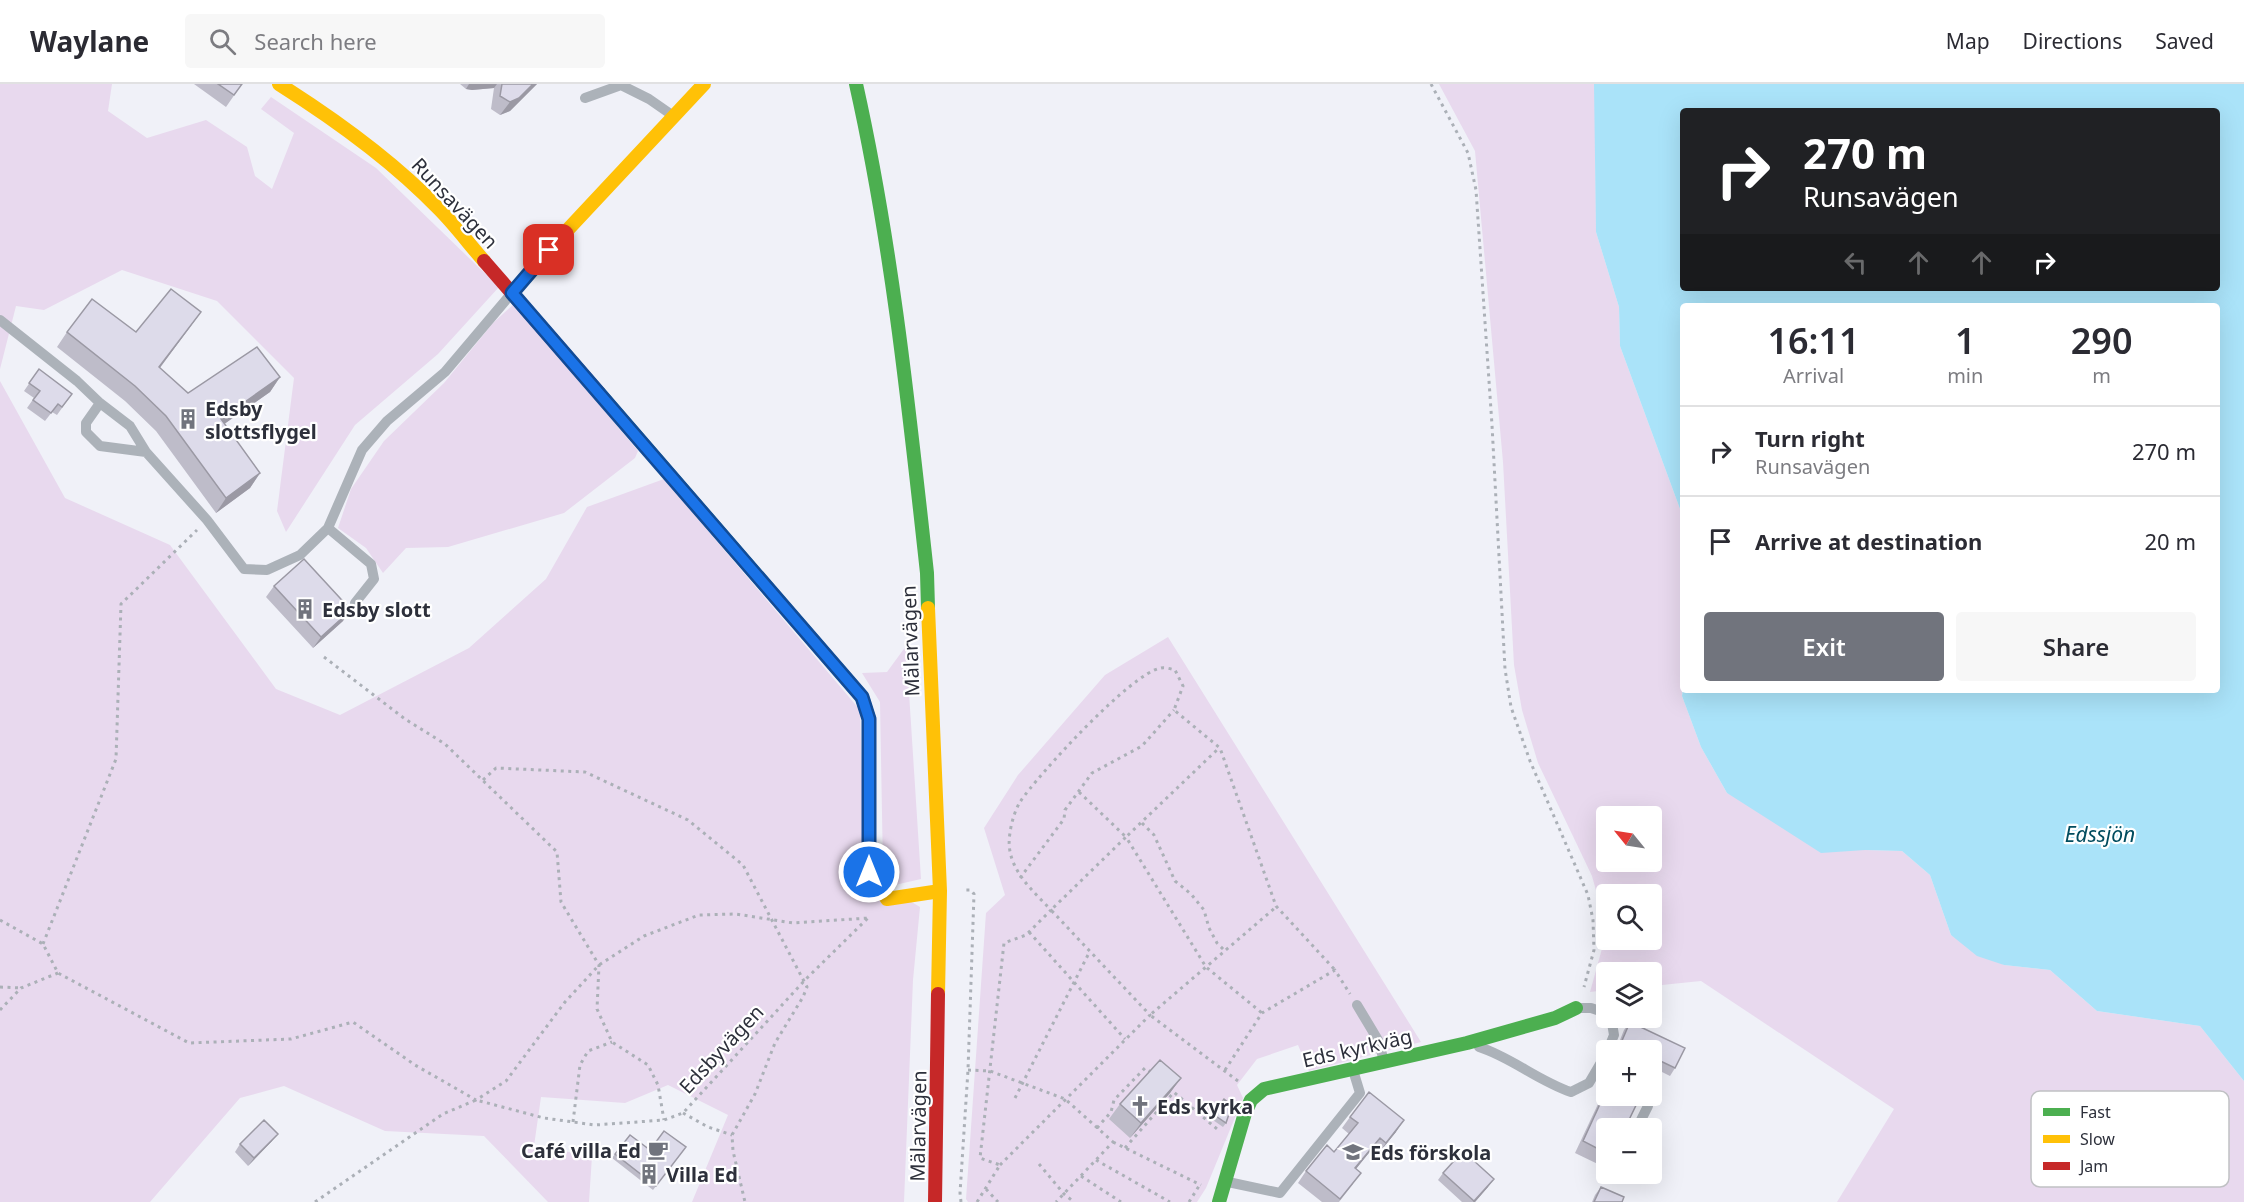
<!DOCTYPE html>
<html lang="en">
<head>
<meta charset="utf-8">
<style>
  body { margin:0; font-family:"Noto Sans",sans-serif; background:#f7f7f7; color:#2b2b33; height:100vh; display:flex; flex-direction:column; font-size:22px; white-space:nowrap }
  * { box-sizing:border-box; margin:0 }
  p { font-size:20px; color:#7c7c81 }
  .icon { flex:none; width:33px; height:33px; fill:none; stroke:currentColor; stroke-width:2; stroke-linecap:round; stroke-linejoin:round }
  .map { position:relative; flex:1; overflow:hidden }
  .panel { position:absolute; left:1680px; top:219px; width:540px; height:390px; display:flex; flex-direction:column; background:#fff; border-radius:6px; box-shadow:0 6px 24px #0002 }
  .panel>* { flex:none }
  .top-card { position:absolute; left:1680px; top:24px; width:540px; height:183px; border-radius:6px; box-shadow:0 6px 24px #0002; background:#202124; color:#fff; overflow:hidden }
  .needle { width:39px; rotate:300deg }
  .tools { position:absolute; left:1596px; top:722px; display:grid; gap:12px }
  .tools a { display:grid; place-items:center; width:66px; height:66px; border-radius:6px; background:#fff; box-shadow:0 6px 24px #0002; font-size:30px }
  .pin { position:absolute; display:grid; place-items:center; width:51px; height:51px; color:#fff; margin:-26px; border-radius:12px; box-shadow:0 3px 9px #0006 }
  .me { position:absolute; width:66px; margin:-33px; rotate:0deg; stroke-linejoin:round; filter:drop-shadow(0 0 4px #0008) }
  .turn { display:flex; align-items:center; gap:21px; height:126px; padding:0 24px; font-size:27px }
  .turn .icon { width:78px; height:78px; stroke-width:2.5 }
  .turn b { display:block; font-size:42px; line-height:51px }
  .lanes { display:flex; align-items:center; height:57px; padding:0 24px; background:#0003; justify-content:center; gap:30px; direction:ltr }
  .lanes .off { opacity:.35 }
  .eta { display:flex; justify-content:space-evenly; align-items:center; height:102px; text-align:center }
  .eta b { font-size:36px; font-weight:600; line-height:42px }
  .cta { display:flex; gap:12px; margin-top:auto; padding:12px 24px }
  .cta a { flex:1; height:69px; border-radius:6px; background:#71747d; color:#fff; font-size:24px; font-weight:600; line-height:69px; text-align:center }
  .cta a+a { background:#f7f7f7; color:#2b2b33 }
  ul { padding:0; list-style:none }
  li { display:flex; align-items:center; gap:18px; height:90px; padding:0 24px; border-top:2px solid #e1e1e2 }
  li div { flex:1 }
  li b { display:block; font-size:22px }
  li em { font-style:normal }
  header { display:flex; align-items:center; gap:36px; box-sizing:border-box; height:84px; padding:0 30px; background:#fff; border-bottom:2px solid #e1e1e2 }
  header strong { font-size:28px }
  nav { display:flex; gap:33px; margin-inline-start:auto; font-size:21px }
  .search { width:420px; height:54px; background:#f7f7f7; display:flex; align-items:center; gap:15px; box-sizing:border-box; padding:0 21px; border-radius:6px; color:#7c7c81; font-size:22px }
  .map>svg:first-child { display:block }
</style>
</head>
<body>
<header>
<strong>Waylane</strong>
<div class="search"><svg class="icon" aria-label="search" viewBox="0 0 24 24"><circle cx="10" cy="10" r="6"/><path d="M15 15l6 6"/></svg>Search here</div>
<nav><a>Map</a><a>Directions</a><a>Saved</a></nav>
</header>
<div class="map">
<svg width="2244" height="1118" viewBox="0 0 2244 1118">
  <rect width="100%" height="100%" fill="#f0f1f8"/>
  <path fill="#e8d9ee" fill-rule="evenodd" d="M0,0H112L108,27L147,54L206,36L247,63L255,92L272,105L294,49L261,25L271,13L376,84L499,203L438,270L355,341L286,448L277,427L294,294L217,217L122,186L44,226L16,222L0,285Z
    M1439,0H1595L1596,148L1619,223L1620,262L1683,433L1682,612L1701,663L1727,709L1865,766L1902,767L1930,791L1951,851L2004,881L2050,886L2097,927L2200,942L2244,997V1118H1837L1894,1025L1701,897L1652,902V888H1606V906L1590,908L1603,861L1601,825L1592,792L1538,679L1522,626L1514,581L1503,378L1475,67ZM1606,732H1652V777H1606ZM1606,810H1652V855H1606Z
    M515,219L638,367L635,374L564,429L448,463L406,464L383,489L366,464L338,444L351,405L384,357L444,299L493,239Z
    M0,297L65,414L170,461L276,605L340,631L469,564L546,495L587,423L664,395L860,626L865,790L920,823L913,896L904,1118H692L728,1031L668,1001L625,1019L541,1013L534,1062L592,1072L589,1118H548L484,1052L385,1047L284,1002L240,1014L150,1118H0Z
    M1168,553L1421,958L1309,987L1298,961L1257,975L1237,1001L1243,1014L1206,1104L1197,1118H968L966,1115L986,829L1005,811L984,744L1018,691L1105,591Z
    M906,562L921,795L895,801L883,785L880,618L862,589L887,588Z"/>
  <path fill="#aae3f9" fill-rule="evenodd" d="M1594,0H2244V997L2200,942L2097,927L2050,886L2004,881L1977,872L1951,851L1930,791L1902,767L1865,766L1821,769L1727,709L1701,663L1682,612L1683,605L2217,606V222H1683V433L1620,262L1619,223L1596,148ZM1683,27H2217V204H1683Z"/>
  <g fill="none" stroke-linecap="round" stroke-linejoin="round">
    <path stroke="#abb0b7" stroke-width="3" stroke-dasharray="3 4.5" stroke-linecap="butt" d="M1431,0L1468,69L1476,106L1492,341L1505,585L1511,623L1530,677L1588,811L1593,836L1594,866L1584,903
      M324,573L405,635L445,660L557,768L561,818L599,881L597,925L612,958L648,981L658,1001L664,1036
      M483,696L496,684L585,688L688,736L743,781L807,903L803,913L775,959L755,1010L732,1051L733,1067L745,1118
      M1079,708L1126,753L1219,664
      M1142,739L1154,751L1175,797L1191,810L1204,826L1209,844L1217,859L1225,867
      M1020,794L1064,735L1065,726L1092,689L1142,662L1174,626
      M0,836L43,860L58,889L189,959L291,955L353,938L415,981L476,1016L506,997L565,918L599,881L644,852L699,831L736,830L793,839L869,834
      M1029,848L1125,955
      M43,860L116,675L121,520L197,446
      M0,903L21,904
      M0,926L21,904L58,889
      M968,986L990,987L1065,1015L1113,1058L1056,1118
      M1225,986L1262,929L1335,886L1350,910
      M1238,997L1150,931L1276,823
      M1169,1004L1217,1045
      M1015,1014L1090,867
      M683,1029L708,1043L732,1051
      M573,1038L580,981L588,967L612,958
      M1097,1044L1111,1028L1114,1016L1145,984L1151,988
      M1113,1058L1201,1101
      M1125,1064L1174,1008
      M1096,1076L1170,1118
      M1039,1080L1064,1110L1074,1118
      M1000,1081L1150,931L1051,826L1126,753L1206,883L1262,929
      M1081,1092L1121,1118
      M986,1105L998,1118
      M315,1118L443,1030L476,1016L544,1034L595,1041L664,1036L683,1029L805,896L869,833
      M961,1118L960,1109L968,986L974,810L971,806H963
      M977,1118L1000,1081L980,1074L1004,859L1026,851L1051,826C1031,805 1004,782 1010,749C1011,740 1015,726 1020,718C1037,692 1132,588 1161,584C1165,583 1171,585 1175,586L1183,602L1174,626L1220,664L1276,822L1335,886
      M1189,1118L1199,1102"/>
    <path stroke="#acb2b9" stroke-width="10" d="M585,14L621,1L649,15L672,31
      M0,236L77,297L100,319
      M146,368L100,362L86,348V339L100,319L130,342L146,368L207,436L244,485L267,486L300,471L328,444L362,366L387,337L445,288L511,210
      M328,444L371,480L374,495L355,519
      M1357,921L1378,956L1384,977
      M1578,924H1591L1606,929
      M1479,963C1511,973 1538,997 1571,1008L1589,999L1606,970
      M1608,966L1614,951L1611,933
      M1637,1044L1648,1022L1645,1011
      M1228,1098L1280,1109L1360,1009L1353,986"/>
    <path stroke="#4caf50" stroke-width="14" d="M856,0C892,161 909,325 927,489L928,524
      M599,309L862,613L869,635V751
      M1219,1118L1245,1029L1251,1016L1264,1005L1467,959L1555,934L1576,924"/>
    <path stroke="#ffc107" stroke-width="14" d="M279,0C336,36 392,76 439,125C455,141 469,160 484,177
      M512,209L560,154L704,0
      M928,524L940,807L938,910
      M869,751V787L887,815L940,807"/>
    <path stroke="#c62828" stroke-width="14" d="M484,177L599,309
      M935,1118L938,910"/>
  </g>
  <path fill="#bebcc9" d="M194,0H242L226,23Z
    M460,0H537L510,27L500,31L491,25L494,4L472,6L466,5Z
    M201,228L160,284L188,309L280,293L270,308L224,340L260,389L250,404L216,429L156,347L125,317L57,263L67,248H136Z
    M39,285L72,310L57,331L52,328L45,337L27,324L34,314L24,307Z
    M274,502L343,537L313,564L266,513Z
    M1630,938L1675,984L1670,992L1652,983V966H1616L1624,946Z
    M1181,994L1170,1009L1130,1054L1109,1035L1120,1020Z
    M1606,1003V1080L1604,1083L1575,1069Z
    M1224,1015L1226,1039L1223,1043L1210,1034Z
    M1350,1033L1396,1048L1378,1070L1372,1065L1356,1085L1353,1100L1339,1118H1322L1298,1099L1306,1087L1334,1068L1349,1050L1342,1044Z
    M630,1051L650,1066L686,1063L653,1106L612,1074Z
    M272,1057L248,1082L235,1068L240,1060Z
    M1443,1089L1488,1103L1475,1118H1462L1438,1096Z
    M1601,1103L1622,1118H1592L1595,1111Z"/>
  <path fill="#9b99a4" d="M469,0H497L494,4L472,6L466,5Z
    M533,0H537L510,27L500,31L510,18Z
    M201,228L190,243L149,298L159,283Z
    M280,293L270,308L210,350L221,335Z
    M260,389L250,404L216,429L226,414Z
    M351,526L343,537L313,564L321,553Z
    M1181,994L1170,1009L1130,1054L1141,1039Z
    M1404,1036L1396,1048L1378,1070L1386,1059Z
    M278,1050L272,1057L248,1082L254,1074Z
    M1380,1054L1372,1065L1347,1096L1355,1084Z
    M1494,1095L1488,1103L1475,1118H1473Z"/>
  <path fill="#dddbea" stroke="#9b99a4" stroke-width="1.5" d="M218,0H242L234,11Z
    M502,0H533L519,14L510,18L500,12Z
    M171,205L201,228L159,283L188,309L257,263L280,293L221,335L260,389L226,414L166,332L135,302L67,248L92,215L136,248Z
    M39,285L72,310L62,323L58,320L51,329L33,316L40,307L29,299Z
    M304,475L351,526L321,553L274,502Z
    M1630,938L1685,964L1675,984L1652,973V966H1636L1621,959Z
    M1160,976L1181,994L1141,1039L1120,1020Z
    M1606,1007V1011H1641L1625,1044H1606V1069L1583,1057Z
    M1369,1008L1404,1036L1386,1059L1380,1054L1355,1084L1361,1089L1340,1115L1306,1087L1327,1061L1334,1068L1358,1039L1350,1033Z
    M1224,1015L1232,1021L1226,1039L1213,1030Z
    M264,1036L278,1050L254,1074L240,1060Z
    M664,1047L686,1063L656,1102L615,1070L630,1051L650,1066Z
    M1463,1067L1494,1095L1474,1117L1443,1089Z
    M1601,1103L1624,1113L1622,1118H1594Z"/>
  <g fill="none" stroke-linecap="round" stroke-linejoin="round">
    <g stroke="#114b97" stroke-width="15">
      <path id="route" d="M549,166L512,209L862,613L869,635V788"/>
    </g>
    <use href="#route" stroke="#1a73e8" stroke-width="10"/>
  </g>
  <defs>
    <g id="building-bare" transform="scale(1.62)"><path d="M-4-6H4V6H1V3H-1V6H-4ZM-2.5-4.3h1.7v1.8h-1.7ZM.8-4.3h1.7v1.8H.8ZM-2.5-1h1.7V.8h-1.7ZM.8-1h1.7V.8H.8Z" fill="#71747d" stroke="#fff" stroke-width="2.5" paint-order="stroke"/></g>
    <g id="church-bare" transform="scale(1.62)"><path d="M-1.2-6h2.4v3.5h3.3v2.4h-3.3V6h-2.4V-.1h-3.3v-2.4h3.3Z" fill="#71747d" stroke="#fff" stroke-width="2.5" paint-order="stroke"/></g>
    <g id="cafe-bare" transform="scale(1.62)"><path d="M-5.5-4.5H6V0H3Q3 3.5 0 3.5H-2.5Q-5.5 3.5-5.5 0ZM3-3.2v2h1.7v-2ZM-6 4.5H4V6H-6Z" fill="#71747d" stroke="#fff" stroke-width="2.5" paint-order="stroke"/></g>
    <g id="school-bare" transform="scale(1.62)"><path d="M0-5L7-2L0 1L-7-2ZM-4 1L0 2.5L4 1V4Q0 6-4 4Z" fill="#71747d" stroke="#fff" stroke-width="2.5" paint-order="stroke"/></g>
  </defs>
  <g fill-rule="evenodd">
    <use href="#building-bare" x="188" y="335"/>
    <use href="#building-bare" x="305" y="525"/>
    <use href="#church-bare" x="1140" y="1022"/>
    <use href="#cafe-bare" x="658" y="1066"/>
    <use href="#school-bare" x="1353" y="1068"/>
    <use href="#building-bare" x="649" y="1090"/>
  </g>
  <g text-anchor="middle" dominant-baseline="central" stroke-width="4.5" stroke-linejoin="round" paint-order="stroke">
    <g font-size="20" fill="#2d303b" stroke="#fff">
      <text transform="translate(455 119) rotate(47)">Runsavägen</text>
      <text transform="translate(910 557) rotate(-92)">Mälarvägen</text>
      <text transform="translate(1357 964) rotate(-13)">Eds kyrkväg</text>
      <text transform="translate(721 965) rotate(-47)">Edsbyvägen</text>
      <text transform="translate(918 1042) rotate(-89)">Mälarvägen</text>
    </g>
    <g font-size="20" font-weight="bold" fill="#2d303b" stroke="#fff" text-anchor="start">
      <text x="205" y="324">Edsby<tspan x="205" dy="23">slottsflygel</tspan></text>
      <text x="322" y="525">Edsby slott</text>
      <text x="1157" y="1022">Eds kyrka</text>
      <text x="641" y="1066" text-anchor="end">Café villa Ed</text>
      <text x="1370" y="1068">Eds förskola</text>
      <text x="666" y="1090">Villa Ed</text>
    </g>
    <g font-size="21" font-style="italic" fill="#014c5f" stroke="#fff">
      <text x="2100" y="750">Edssjön</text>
    </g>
  </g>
  <rect x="2031" y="1007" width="198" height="96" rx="9" fill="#fff" stroke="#c0c1c4" stroke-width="1.5"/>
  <rect x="2043" y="1024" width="27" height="8" fill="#4caf50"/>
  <rect x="2043" y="1051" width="27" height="8" fill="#ffc107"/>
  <rect x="2043" y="1078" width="27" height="8" fill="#c62828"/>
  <g font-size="16" fill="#2d303b">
    <text x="2080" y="1034">Fast</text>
    <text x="2080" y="1061">Slow</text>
    <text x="2080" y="1088">Jam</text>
  </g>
</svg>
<div class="tools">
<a><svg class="needle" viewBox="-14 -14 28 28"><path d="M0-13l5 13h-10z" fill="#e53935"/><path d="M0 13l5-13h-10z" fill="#7c7c81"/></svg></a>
<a><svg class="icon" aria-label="search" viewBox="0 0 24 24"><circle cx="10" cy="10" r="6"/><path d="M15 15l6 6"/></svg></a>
<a><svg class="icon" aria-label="layers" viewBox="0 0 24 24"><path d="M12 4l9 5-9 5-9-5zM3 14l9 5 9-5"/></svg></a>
<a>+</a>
<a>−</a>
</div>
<div class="pin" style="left:549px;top:166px;background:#d93025"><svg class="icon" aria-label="arrive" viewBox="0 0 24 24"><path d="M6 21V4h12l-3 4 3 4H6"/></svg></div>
<svg class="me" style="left:869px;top:788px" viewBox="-20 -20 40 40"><circle r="17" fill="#1a73e8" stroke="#fff" stroke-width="3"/><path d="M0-11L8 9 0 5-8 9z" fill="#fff"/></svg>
<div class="top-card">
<div class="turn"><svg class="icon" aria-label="right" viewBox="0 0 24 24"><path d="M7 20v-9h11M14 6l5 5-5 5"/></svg><div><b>270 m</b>Runsavägen</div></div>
<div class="lanes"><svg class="icon off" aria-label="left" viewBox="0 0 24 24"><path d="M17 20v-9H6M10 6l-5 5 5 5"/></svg><svg class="icon off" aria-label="ahead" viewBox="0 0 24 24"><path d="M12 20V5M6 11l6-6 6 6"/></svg><svg class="icon off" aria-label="ahead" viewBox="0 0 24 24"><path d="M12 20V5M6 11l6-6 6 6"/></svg><svg class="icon" aria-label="right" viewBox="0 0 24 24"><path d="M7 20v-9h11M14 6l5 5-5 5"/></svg></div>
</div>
<section class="panel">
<div class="eta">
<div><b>16:11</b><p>Arrival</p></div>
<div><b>1</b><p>min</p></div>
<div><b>290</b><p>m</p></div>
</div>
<ul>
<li><svg class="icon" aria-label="right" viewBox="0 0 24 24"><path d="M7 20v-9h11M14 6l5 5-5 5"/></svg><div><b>Turn right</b><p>Runsavägen</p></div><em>270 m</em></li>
<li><svg class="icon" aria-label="arrive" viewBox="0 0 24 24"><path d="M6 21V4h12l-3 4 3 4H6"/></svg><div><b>Arrive at destination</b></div><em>20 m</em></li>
</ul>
<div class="cta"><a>Exit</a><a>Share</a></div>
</section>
</div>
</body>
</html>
